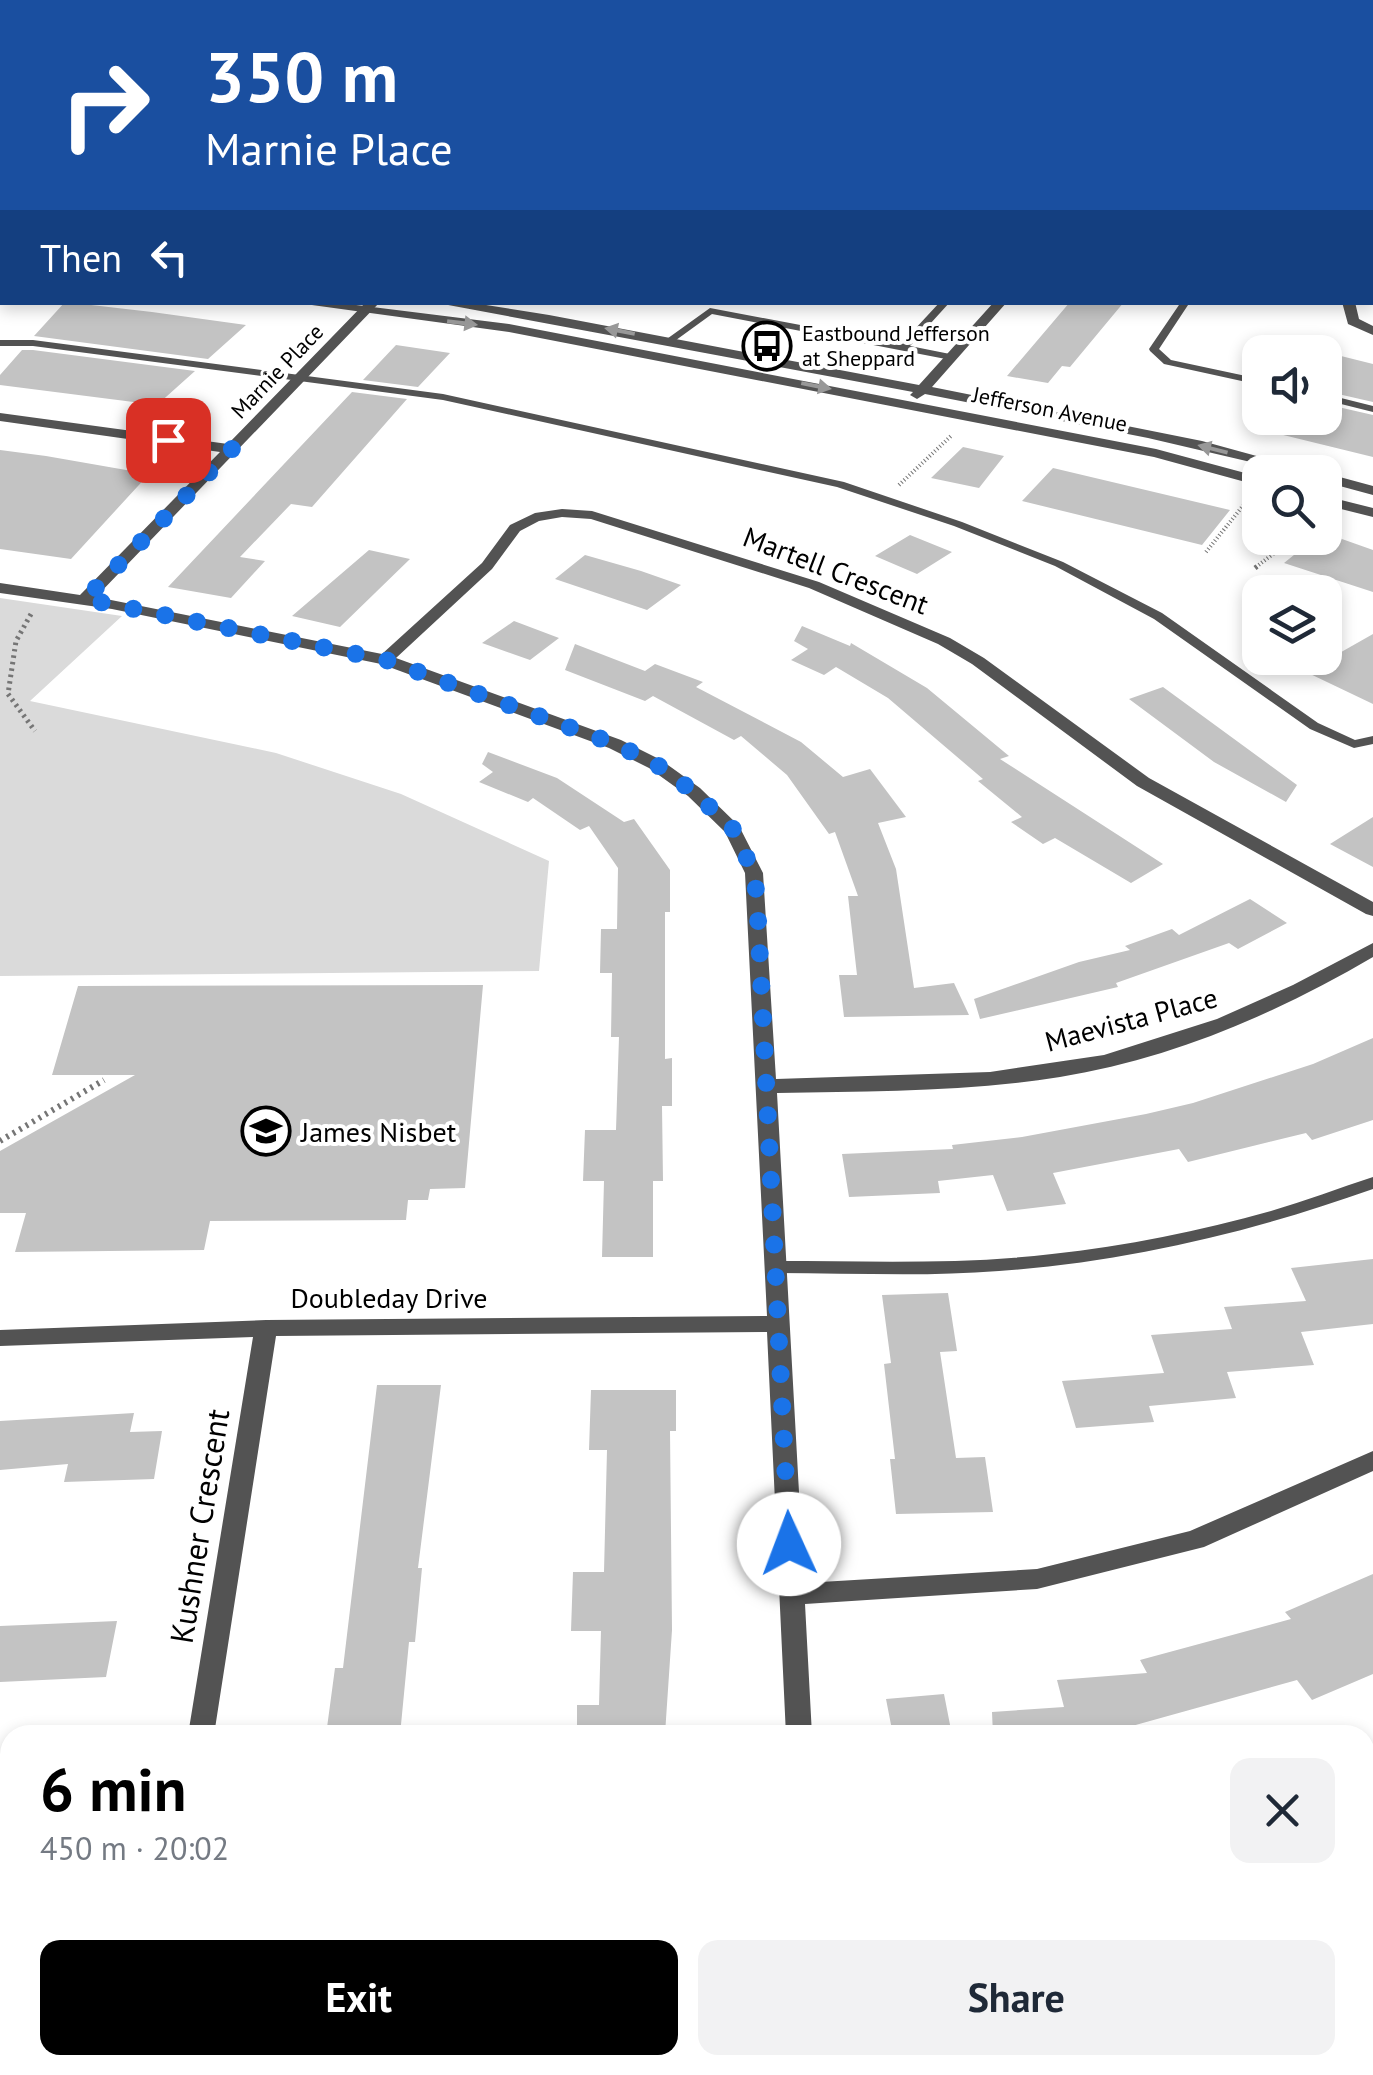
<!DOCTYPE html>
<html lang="en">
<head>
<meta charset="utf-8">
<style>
  body { margin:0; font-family:"PT Sans",sans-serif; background:#f2f2f3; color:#1f2937; height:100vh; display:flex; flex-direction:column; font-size:38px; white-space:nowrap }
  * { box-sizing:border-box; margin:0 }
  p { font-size:32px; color:#747a83 }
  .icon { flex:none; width:55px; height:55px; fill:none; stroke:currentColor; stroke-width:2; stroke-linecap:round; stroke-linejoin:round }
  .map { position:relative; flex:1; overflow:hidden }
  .side { position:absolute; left:0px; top:1725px; width:1375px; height:350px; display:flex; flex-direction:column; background:#fff; border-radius:30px 30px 0 0; box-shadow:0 5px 15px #0003 }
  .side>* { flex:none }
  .guide { position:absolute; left:0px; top:0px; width:1375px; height:305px; box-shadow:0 5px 15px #0003; background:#1a4fa0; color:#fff; overflow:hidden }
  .fabs { position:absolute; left:1242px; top:335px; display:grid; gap:20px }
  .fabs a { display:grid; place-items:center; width:100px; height:100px; border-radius:20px; background:#fff; box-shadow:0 5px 15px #0003; font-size:50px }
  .pin { position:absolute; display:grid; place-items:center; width:85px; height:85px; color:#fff; margin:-42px; border-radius:20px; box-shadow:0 5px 15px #0006 }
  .me { position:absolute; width:110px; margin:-55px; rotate:358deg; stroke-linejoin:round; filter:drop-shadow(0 0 8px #0008) }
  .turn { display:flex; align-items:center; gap:35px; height:210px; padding:0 40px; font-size:45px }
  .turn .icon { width:130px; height:130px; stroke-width:2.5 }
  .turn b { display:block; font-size:70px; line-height:85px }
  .then { display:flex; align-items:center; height:95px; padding:0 40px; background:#0003; gap:20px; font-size:38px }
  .round { display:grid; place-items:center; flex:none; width:105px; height:105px; border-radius:20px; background:#f2f2f3 }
  .head { display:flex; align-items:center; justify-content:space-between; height:170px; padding:0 40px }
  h1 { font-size:60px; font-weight:800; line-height:75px; color:#000 }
  .primary-button { display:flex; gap:20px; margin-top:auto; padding:20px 40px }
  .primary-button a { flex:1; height:115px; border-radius:20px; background:#000; color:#fff; font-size:40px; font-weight:800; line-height:115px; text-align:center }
  .primary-button a+a { background:#f2f2f3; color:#1f2937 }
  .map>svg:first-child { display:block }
</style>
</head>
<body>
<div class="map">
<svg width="1373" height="2075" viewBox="0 0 1373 2075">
  <rect width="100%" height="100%" fill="#fff"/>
  <path fill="#dadada" d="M0,598L122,616L30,701L276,753L401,794L549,861L539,971L0,976Z"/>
  <path fill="#c3c3c3" d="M65,302L152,312L246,325L208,359L34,336Z
    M1070,302H1124L1070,367L1062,366L1048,383L1007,376Z
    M396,345L450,353L418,387L363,380Z
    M1313,349L1373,364V402L1325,391V352H1310Z
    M22,350H33L195,371L157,405L0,385V375Z
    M352,392L407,399L312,507L291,504L240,557L265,561L231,598L168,587Z
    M1325,404L1373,415V457L1246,426L1260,410V418H1325Z
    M963,447L1004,456L979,488L931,478Z
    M0,450L46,456L149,474L71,559L0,549Z
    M1053,468L1230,510L1202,545L1022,501Z
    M1325,533L1373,550V592L1284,563L1315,538H1325Z
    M910,535L952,552L917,574L875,556Z
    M369,550L410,559L340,627L292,616Z
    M585,555L641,571L681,585L647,610L555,579Z
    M514,621L559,638L530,660L482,643Z
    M802,626L850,646L851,643L927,688L1009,756L1000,759L1163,864L1131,883L1055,838L1043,844L1011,822L1022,817L978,781L983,779L888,698L836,667L824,675L791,660L808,649L794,641Z
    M1373,634V704L1306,672Z
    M575,644L645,671L655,664L703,682L696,687L801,742L843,777L870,769L906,817L878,823L896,869L914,988L954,983L969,1015L844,1017L839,975H857L848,896H858L835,832L829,834L787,775L741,736L734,740L653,696L645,701L565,670Z
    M1163,687L1297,785L1286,802L1214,762L1129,699Z
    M488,752L557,778L624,822L634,819L670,870V912H665V1059L672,1058V1106H662L663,1181H653V1257H602L604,1181H583L585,1130H616L619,1037H611L612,973H600L601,929H617L618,868L589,826L580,830L533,798L528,802L479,782L493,772L482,764Z
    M1373,817V867L1330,844Z
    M1250,899L1287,923L1238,949L1229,943L1116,983L1118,987L980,1019L974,999L1079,962L1130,950L1125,946L1172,929L1179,935Z
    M483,985L465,1188L430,1189L428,1200H408L406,1220L210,1221L204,1250L15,1252L26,1213H0V1151L135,1075H52L78,986Z
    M1373,1038V1120L1312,1140L1306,1133L1188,1162L1179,1149L1053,1173L1066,1204L1007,1211L993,1175L938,1181L940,1193L849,1197L842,1154L953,1149L952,1145L1022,1137L1146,1114L1193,1103L1313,1064Z
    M1373,1259V1324L1301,1332L1314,1365L1227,1372L1236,1398L1149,1406L1154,1422L1076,1428L1062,1381L1164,1373L1151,1335L1232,1329L1224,1307L1306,1301L1291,1268Z
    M948,1293L957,1351L940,1352L956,1458L985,1457L993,1512L896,1514L890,1459H895L884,1364L891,1363L882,1295Z
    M377,1385H441L418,1568H422L415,1642H409L400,1735H326L335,1668H343Z
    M591,1390H676V1431H670L672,1630L665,1734L577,1735V1705H599L601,1631H571L573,1572H604L607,1450H589Z
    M134,1413L130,1432L162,1431L154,1479L64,1482L68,1464L0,1470V1421Z
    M1373,1574V1674L1312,1700L1297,1680L1132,1726L1134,1735H993L992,1712L1064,1707L1057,1680L1147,1673L1140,1660L1291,1619L1285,1612Z
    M117,1621L106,1677L0,1682V1626Z
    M944,1694L952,1735H893L886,1699Z"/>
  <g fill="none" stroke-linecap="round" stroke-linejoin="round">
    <path stroke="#757575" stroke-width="4" stroke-dasharray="1 2.5" stroke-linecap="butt" d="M899,485L952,435
      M1206,552L1246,502
      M1256,567L1294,538"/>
    <path stroke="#757575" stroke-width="5" stroke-dasharray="2.5 4" stroke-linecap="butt" d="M1255,568L1259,565
      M31,614L16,641L8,694L35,731"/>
    <path stroke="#757575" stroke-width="6" stroke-dasharray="2.5 5" stroke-linecap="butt" d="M0,1141L104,1080"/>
    <path stroke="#757575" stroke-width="9" stroke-dasharray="4 6" stroke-linecap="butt" d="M1365,1977L1373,1975
      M1241,2065L1249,2075"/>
    <path fill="#535353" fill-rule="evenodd" d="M963,0H971L972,2H965Z
      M1224,0H1232L1233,2H1226Z
      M0,197H2V203H0Z
      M940,302H950L910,346L955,355V359L951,360L712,314L672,343L664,341L710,308L901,344Z
      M1181,302H1190L1159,349L1171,360L1260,379V385L1164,364L1150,351L1149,349Z
      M0,340H33L443,394L844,482L962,522L1063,562L1162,613L1318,723L1355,740L1373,736V744L1354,748L1310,729L1154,619L1055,566L954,526L837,487L443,400L33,346H0Z
      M1325,394L1373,406V412L1325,400Z
      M1373,1177V1189C1252,1232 1127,1262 999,1271C925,1277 850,1273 776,1273L770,1271L768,1267L770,1263L776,1261C868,1261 960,1265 1052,1254C1126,1246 1200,1231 1271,1211C1305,1201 1339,1188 1373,1177Z
      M1373,1768V1787L1365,1790V1771Z"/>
    <path fill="#535353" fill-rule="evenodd" d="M829,0H839V2H829Z
      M1341,0H1351L1352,2H1342Z
      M1372,111H1373V117H1372Z
      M1372,129H1373V138H1372Z
      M1373,261V269L1372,270V261Z
      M366,302H380L96,597L382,654L482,563L510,525L535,513L562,509L592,511L819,582L950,638L984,658L1149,778L1373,902V916L1366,914L1137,786L972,664L938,644L809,588L591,519L562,517L539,521L520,531L492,569L396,658L621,740L661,760L700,788L739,826L763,873L776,1079L990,1072L1104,1055L1217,1019L1293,985L1373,943V957C1276,1014 1171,1059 1060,1077C966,1092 871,1091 777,1093L804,1583L1037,1569L1190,1531L1373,1451V1471L1204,1547L1037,1589L805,1604L812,1735H786L767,1332L276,1336L214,1735H188L253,1337L0,1346V1330L266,1320L767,1316L745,873L725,832L688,796L649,768L609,748L381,664L112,609L0,593V583L80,595L220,452L0,421V413L228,444Z
      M1342,302H1355L1359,319L1373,326V335L1348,324Z
      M10,1783V1807L0,1808V1784Z
      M132,2065H162L160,2075H130Z
      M838,2065H868L872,2075H842Z"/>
    <path fill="#535353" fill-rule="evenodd" d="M1092,0H1102V2H1092Z
      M0,255H2V263H0Z
      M0,273H2V281H0Z
      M290,302H332L509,324L1156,449L1260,477V486L1154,457L509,332Z
      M432,302H467L549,315L919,385L994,302H1007L932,387L1202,441L1315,472H1293L1148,438L925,394L917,399L910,395L913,392Z
      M1325,473L1373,486V495L1325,482Z
      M1325,496L1373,508V517L1325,505Z"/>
  </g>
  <defs><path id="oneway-solid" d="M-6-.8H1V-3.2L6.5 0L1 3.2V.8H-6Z" transform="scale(2.5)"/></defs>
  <g fill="#989898">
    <use href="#oneway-solid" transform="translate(462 323) rotate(7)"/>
    <use href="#oneway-solid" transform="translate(620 331) rotate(-169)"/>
    <use href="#oneway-solid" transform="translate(816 386) rotate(11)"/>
    <use href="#oneway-solid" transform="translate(1213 449) rotate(-166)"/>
  </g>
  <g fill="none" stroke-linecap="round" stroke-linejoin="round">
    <path stroke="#1a73e8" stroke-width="18" stroke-dasharray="0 32.4" d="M168,440L232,449L85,599L386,660L615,744L656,764L694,792L734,830L754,874L757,898L789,1544"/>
  </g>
  <defs>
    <g id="bus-ring" transform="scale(2.5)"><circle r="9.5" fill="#fff" stroke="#000" stroke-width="1.5"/><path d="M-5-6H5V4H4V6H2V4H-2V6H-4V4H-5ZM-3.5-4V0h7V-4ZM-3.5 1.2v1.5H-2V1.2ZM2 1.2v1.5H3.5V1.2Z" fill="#000"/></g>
    <g id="school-ring" transform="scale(2.5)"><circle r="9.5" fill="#fff" stroke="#000" stroke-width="1.5"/><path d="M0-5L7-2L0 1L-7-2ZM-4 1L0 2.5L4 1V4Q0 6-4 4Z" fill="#000"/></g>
  </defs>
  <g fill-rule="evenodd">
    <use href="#bus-ring" x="767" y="346"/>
    <use href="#school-ring" x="266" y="1131"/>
  </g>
  <g text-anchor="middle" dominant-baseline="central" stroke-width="8" stroke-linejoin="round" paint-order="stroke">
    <g font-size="22" fill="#000" stroke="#fff" text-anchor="start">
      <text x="802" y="333">Eastbound Jefferson<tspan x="802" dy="25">at Sheppard</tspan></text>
    </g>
    <g font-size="22" fill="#000" stroke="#fff">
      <text transform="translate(277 371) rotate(-46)">Marnie Place</text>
      <text transform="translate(1050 409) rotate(11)">Jefferson Avenue</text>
    </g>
    <g font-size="28" fill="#000" stroke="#fff">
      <text transform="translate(836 570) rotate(21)">Martell Crescent</text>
      <text transform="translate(1131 1019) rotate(-15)">Maevista Place</text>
      <text x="389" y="1297">Doubleday Drive</text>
    </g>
    <g font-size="28" fill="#000" stroke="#fff" text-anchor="start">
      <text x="301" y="1131">James Nisbet</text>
    </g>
    <g font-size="32" fill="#000" stroke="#fff">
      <text transform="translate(199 1526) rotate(-81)">Kushner Crescent</text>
    </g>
  </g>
</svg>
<div class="fabs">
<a><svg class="icon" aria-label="sound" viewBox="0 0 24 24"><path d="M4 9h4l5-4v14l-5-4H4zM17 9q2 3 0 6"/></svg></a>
<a><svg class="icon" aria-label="search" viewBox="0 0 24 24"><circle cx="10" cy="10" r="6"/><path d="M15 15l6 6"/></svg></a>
<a><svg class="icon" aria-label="layers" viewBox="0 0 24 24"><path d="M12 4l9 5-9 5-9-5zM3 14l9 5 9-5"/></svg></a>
</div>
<div class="pin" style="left:168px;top:440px;background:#d93025"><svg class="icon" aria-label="arrive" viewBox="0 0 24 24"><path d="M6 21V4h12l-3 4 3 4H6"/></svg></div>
<svg class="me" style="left:789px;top:1544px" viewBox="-20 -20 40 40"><circle r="19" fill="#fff"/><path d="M0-13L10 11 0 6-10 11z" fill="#1a73e8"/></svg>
<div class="guide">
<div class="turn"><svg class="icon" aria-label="right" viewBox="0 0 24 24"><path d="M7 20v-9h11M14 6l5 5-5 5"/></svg><div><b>350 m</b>Marnie Place</div></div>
<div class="then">Then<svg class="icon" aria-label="left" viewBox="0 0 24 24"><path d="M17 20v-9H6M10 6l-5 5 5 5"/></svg></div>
</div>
<section class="side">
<div class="head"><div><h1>6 min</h1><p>450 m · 20:02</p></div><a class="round"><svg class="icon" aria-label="close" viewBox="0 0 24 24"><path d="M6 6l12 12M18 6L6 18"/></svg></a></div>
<div class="primary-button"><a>Exit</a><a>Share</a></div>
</section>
</div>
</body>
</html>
